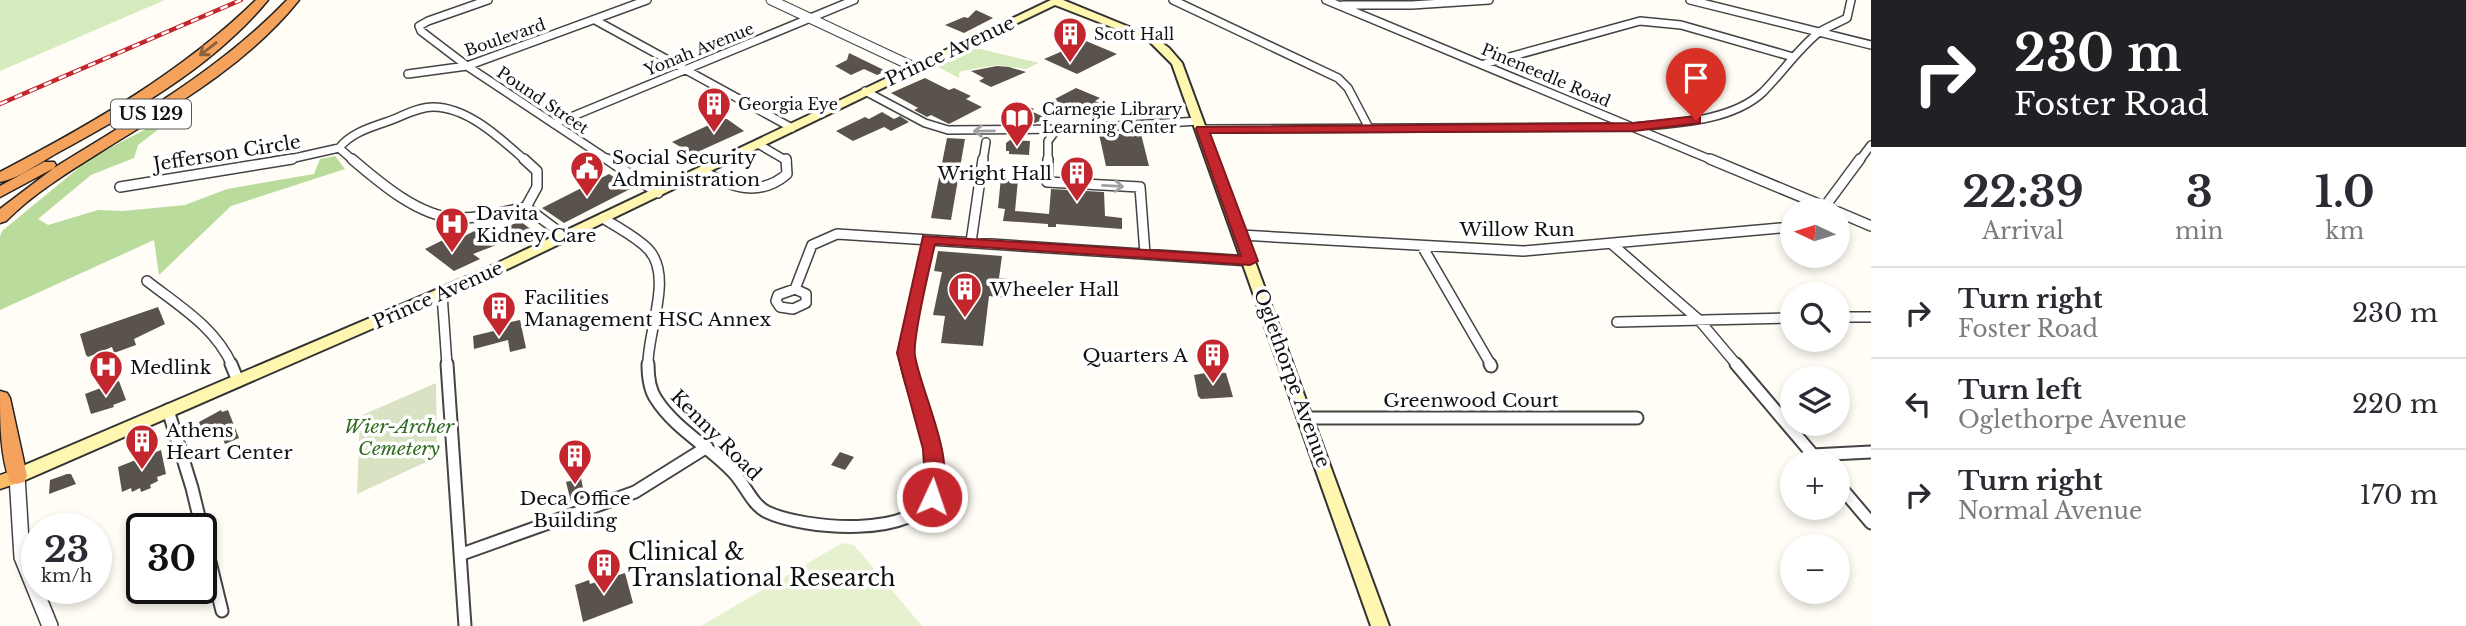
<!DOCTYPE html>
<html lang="en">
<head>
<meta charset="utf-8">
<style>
  body { margin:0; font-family:"Libre Baskerville",serif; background:#f7f7f7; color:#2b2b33; height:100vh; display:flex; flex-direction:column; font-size:26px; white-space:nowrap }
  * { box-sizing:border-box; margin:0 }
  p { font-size:23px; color:#7c7c81 }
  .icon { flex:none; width:38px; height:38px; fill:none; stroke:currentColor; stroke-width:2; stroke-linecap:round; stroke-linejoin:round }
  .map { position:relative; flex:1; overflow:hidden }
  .panel { display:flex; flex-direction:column; background:#fff; width:595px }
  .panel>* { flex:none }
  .hud { background:#202124; color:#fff; overflow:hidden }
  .needle { width:46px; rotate:274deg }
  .controls { position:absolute; left:1780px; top:198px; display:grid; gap:14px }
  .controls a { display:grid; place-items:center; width:70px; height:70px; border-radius:50%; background:#fff; box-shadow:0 4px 10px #0003; font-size:35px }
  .speed { position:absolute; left:21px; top:513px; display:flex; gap:14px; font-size:35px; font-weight:700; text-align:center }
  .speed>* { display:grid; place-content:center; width:91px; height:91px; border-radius:50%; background:#fff; box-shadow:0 4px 10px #0003; line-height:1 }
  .speed small { font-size:18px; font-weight:400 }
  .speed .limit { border:4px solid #111; border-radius:10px; background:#fff; color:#111 }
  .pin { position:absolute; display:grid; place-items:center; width:60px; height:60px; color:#fff; margin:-72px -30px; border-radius:50% 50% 50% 0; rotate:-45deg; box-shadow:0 0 7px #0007 }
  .pin .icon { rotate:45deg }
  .me { position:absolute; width:77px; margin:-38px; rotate:3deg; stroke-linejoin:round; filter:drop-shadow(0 0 5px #0008) }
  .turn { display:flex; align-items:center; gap:24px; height:147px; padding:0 28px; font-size:32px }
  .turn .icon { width:91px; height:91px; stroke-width:2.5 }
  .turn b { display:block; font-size:49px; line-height:60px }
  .eta { display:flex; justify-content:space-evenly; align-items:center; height:119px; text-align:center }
  .eta b { font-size:42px; font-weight:800; line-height:49px }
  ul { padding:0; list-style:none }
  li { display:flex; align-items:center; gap:21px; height:91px; padding:0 28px; border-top:2px solid #e1e1e2 }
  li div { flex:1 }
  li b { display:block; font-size:26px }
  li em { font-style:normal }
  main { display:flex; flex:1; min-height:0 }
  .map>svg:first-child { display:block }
</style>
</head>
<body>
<main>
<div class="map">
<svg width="1871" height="626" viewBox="0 0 1871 626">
  <rect width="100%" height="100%" fill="#fffdf5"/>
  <path fill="#d5ebbd" d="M0,0H165L0,71Z
    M976,48L1039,63L1026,69L997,65L962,71L959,73V78L938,67Z"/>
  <path fill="#b9dc9c" d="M156,124L164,125L138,145L134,158L91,175L38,219L48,225L98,210L123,211L185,205L227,189L314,174L320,159L335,156L345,169L231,206L159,275L154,240L0,310V237L2,231L92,157Z"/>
  <path fill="#d9e3c4" d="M436,383L437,457L357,494L360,416Z"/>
  <path fill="#e6f2cf" d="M842,543L854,545L922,626H701Z"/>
  <path fill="#5a524d" d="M976,10L993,18L964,33L945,25L964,17L968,18Z
    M1086,41L1117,54L1077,74L1044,59Z
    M849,53L886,71L877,75L864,69L851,75L837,67L835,66L847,60Z
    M997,66L1009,67L1026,72L991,87L979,81L984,78L971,71Z
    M925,78L949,90L954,88L971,96L966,99L982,107L949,124L931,115L927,117L914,110L918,108L891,93Z
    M1076,88L1100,98L1095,101L1113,109L1100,117L1053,100Z
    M1020,103L1034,109L1031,111L1046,118L1035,123L1003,111Z
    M882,112L894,119L900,116L909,122L891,131L884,127L853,141L836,131L865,117L869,119Z
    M722,119H727L744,131L693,154L672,142Z
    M1099,134H1141L1149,166H1106Z
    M947,138L965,139L951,220L931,218Z
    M1010,140L1030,141L1029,155L1009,154V151H1006V143Z
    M609,174L632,188L564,223L542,208Z
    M1001,177L1018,180L1015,211L1049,214L1051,189L1104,192L1105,216L1122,218V229L1056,224V227H1048V224L1003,221L1005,209L998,208Z
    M520,221L533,231L473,254L480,259L454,271L425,249L449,237L455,241L478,229L485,235H490Z
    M938,251L1002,256L999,278L1009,279L1007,298L989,296L983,346L941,343L945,316L933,315L942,272L934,271Z
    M158,307L165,324L134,339L136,345L114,353L112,347L88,357L86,355L80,334Z
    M520,320L526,348L510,352L508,340L474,349L473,336L506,328L505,323Z
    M1211,372L1226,373L1233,397L1201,399L1198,396L1194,375Z
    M119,381L126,400L113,405L114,407L91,414L85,394Z
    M221,410L222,412L228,410L239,438L225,444L218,427L203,434L199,422Z
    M161,450L166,474L157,477L158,481L150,485L151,488L141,492L140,488L132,492L131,488L122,492L118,467Z
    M840,452L854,457L845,470L831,465Z
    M67,474H71L76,484L49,494L50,480Z
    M581,478L585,498L571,502L566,482Z
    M625,573L633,603L583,622L575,585L589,580L590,584Z"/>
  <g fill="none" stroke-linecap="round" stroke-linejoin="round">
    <g stroke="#444" stroke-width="10">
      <path id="minor-far2" d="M488,0L428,21L419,26L421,31L467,66L610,161
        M1173,0L1338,78L1348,88L1369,128
        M1326,0L1714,161
        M1690,0L1871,45
        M1343,5H1412L1489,0
        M595,20L792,128
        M1484,64L1640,21L1681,25L1793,57
        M408,74L467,66L647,0
        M865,91L925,123L948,130L1066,129L1199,121
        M554,124L854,0
        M1202,129L1634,127C1674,123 1731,122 1763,92C1782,73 1797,50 1818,33C1827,27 1838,23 1847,18L1851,0
        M758,144L787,161
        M281,161L339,148
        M354,161L339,148C351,133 369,128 386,122C401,117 417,107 433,107C468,107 501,139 526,161
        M983,161L986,142
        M1048,161V141L1057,129
        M1859,161L1871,145"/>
    </g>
    <g stroke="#444" stroke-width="12">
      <path id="minor-far1" d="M352,159C379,182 418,216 455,218C479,219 503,212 526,207
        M524,159L537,171V187L526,207
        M607,159L658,193
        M1048,159L1047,182L1140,187L1145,254
        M1710,159L1833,210
        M702,171C731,187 759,198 787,174L786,159
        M120,187L292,159
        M526,207L566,237
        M1823,209L1860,159
        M1838,212L1871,226
        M603,218C618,228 635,236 648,249C674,276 647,332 648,365
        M1241,235L1523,251L1792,227
        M971,242L983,159
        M1613,245L1699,320L1737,365
        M1422,246L1491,365
        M147,281C179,306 215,327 232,365
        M795,289L812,245L837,234L1250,261
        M795,289L806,294V303L793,309L780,307L776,301L778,295Z
        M442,294L447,365
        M1838,317H1871
        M1617,322L1792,318
        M908,365L907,342L928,240"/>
    </g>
    <g stroke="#444" stroke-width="15">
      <path id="minor" d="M231,364L238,381
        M447,364L465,626
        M648,364C648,376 649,389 656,399C675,429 710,447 733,472C745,484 752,505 767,512C802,529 919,540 933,492C946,449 914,405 907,364
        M1490,364L1491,366
        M1736,364L1819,462
        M168,410L192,488L222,611
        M1306,418H1637
        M1812,455L1871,452
        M1838,484L1871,523
        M462,554L635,492L707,447"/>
    </g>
    <g stroke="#444" stroke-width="11">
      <path id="tertiary-far1" d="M771,0L914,67"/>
    </g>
    <g stroke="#444" stroke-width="18">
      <path id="tertiary" d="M17,476L22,557L50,626"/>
    </g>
    <g stroke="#333" stroke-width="4">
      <path id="secondary" d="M1051,0H1063L1156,38L1169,48L1182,63L1389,626H1371L1172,64L1150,42L1055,5L495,275L23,481L17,482L11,481L9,476L11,471L485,269Z"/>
    </g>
    <g stroke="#222" stroke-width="3">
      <path id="trunk" d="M17,469L24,471L26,476L24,481L0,489V475Z"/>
    </g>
    <g stroke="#222" stroke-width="3">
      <path id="motorway" d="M256,0H268C213,67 131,113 57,153C39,163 20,178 0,182V172C92,124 181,73 256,0Z
        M287,0H299C248,64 173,107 105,149C70,171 35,192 6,221L0,223V209L54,168L0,197V186L44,162H54L56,165L54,168C136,117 219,71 287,0Z
        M0,391L7,393L10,398L27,476L24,482L17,484L10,482C0,455 0,420 0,391Z"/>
    </g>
    <use href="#minor-far2" stroke="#fff" stroke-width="7"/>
    <use href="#minor-far1" stroke="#fff" stroke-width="9"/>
    <use href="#minor" stroke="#fff" stroke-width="11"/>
    <use href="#tertiary-far1" stroke="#fff" stroke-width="9"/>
    <use href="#tertiary" stroke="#fff" stroke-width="15"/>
    <use href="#secondary" fill="#fff6b0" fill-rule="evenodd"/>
    <use href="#trunk" fill="#f7bc64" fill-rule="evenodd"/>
    <use href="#motorway" fill="#f5a25d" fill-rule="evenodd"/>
    <g stroke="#c4262e" stroke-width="4.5">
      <path id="rail" d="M0,104L241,0"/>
    </g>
    <use href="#rail" stroke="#fff" stroke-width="2.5" stroke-dasharray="8" stroke-linecap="butt"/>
  </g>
  <defs><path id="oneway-shaft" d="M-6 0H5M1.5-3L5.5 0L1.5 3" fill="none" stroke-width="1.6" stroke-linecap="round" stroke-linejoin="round" transform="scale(1.75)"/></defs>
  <use stroke="#8e613b" href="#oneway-shaft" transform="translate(208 49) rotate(142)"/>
  <g stroke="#a0a0a0">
    <use href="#oneway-shaft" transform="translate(984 131) rotate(179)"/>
    <use href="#oneway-shaft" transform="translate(1113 186) rotate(3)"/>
  </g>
  <path fill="#c4262e" stroke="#7f191e" stroke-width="2" d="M1696,116L1700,117V123L1634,131L1210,133L1258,261L1250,265L935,244C930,266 912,339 915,356C922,396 959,464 939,503L932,505L925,503L922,497L925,482L923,449L897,353L923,236L1241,256L1196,129L1197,127L1634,123Z"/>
  <defs>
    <g id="building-pin" transform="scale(1.75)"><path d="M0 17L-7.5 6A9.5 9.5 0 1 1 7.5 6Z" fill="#c4262e" stroke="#fff"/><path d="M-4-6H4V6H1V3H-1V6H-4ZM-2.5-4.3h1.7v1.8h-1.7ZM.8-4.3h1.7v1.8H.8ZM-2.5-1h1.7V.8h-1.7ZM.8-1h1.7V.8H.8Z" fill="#fff"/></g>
    <g id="library-pin" transform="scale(1.75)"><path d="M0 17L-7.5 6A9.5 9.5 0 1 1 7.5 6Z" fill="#c4262e" stroke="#fff"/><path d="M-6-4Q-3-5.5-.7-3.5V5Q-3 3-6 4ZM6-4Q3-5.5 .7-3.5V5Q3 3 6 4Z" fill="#fff"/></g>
    <g id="civic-pin" transform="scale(1.75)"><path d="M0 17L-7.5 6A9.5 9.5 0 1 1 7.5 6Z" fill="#c4262e" stroke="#fff"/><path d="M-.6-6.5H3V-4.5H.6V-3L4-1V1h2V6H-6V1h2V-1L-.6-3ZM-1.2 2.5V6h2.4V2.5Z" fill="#fff"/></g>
    <g id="hospital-pin" transform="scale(1.75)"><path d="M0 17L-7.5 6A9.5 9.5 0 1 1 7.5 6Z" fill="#c4262e" stroke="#fff"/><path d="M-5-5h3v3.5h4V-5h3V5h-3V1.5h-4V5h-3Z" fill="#fff"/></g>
  </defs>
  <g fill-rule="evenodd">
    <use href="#building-pin" x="1070" y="34"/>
    <use href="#building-pin" x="714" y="104"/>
    <use href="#library-pin" x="1017" y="118"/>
    <use href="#civic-pin" x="587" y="168"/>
    <use href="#building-pin" x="1077" y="173"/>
    <use href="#hospital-pin" x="452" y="224"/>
    <use href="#building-pin" x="965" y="289"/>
    <use href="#building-pin" x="499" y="308"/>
    <use href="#building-pin" x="1213" y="355"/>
    <use href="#hospital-pin" x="106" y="367"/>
    <use href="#building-pin" x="142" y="441"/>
    <use href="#building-pin" x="575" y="456"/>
    <use href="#building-pin" x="604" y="565"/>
  </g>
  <g text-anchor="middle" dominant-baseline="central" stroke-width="7" stroke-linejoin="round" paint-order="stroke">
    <g font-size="16" fill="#111" stroke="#fff" text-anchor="start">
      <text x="1094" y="34">Scott Hall</text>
      <text x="738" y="104">Georgia Eye</text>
      <text x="1042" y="109">Carnegie Library<tspan x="1042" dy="18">Learning Center</tspan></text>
    </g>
    <g font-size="16" fill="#111" stroke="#fff">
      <text transform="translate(505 37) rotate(-19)">Boulevard</text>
      <text transform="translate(699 49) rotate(-22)">Yonah Avenue</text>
      <text transform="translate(1546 75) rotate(23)">Pineneedle Road</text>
      <text transform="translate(543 100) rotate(34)">Pound Street</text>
    </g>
    <rect fill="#fff" stroke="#585858" stroke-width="2" x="111" y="99.5" width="80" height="29" rx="5"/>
    <g font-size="18" font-weight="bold" fill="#111">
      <text x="151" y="114">US 129</text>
    </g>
    <g font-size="19" fill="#111" stroke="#fff">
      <text transform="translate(950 51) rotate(-25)">Prince Avenue</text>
      <text transform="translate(227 153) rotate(-9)">Jefferson Circle</text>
      <text x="1517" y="229">Willow Run</text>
      <text transform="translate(438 295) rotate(-24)">Prince Avenue</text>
      <text transform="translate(1292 378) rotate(70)">Oglethorpe Avenue</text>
      <text x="1471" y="400">Greenwood Court</text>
      <text transform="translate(716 435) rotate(45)">Kenny Road</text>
    </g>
    <g font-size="19" fill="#111" stroke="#fff" text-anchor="start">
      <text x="612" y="157">Social Security<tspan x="612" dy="22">Administration</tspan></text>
      <text x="1052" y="173" text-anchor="end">Wright Hall</text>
      <text x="476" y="213">Davita<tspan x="476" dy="22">Kidney Care</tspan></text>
      <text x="990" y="289">Wheeler Hall</text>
      <text x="524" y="297">Facilities<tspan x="524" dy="22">Management HSC Annex</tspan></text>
      <text x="1188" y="355" text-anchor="end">Quarters A</text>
      <text x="130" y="367">Medlink</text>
      <text x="166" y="430">Athens<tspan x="166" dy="22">Heart Center</tspan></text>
      <text x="575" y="498" text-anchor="middle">Deca Office<tspan x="575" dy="22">Building</tspan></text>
    </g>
    <g font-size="19" font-style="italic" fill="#2f6b1f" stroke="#fff">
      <text x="399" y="426">Wier-Archer<tspan x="399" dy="22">Cemetery</tspan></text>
    </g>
    <g font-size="23" fill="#111" stroke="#fff" text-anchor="start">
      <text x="628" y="552">Clinical &amp;<tspan x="628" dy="26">Translational Research</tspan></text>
    </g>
  </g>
</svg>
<div class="controls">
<a><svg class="needle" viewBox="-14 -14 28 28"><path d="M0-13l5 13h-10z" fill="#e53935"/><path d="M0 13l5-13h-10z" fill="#7c7c81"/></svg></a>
<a><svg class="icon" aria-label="search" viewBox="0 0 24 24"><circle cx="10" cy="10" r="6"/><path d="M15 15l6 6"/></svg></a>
<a><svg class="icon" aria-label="layers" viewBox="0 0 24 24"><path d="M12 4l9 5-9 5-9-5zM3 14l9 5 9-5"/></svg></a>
<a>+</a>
<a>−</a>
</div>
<div class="speed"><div>23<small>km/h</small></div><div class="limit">30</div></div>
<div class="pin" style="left:1696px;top:120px;background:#d93025"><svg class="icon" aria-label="arrive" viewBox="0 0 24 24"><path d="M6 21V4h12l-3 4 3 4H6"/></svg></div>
<svg class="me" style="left:932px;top:497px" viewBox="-20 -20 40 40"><circle r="17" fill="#c4262e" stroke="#fff" stroke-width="3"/><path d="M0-11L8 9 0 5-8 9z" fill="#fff"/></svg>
</div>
<section class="panel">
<div class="hud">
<div class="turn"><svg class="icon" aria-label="right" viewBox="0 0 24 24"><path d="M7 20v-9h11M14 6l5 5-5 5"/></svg><div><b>230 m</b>Foster Road</div></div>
</div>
<div class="eta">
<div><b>22:39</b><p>Arrival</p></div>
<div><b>3</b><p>min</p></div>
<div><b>1.0</b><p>km</p></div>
</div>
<ul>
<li><svg class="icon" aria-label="right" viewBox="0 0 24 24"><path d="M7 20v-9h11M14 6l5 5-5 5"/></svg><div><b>Turn right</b><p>Foster Road</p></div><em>230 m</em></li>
<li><svg class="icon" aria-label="left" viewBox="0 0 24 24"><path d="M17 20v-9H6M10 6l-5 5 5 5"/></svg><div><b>Turn left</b><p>Oglethorpe Avenue</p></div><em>220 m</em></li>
<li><svg class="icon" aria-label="right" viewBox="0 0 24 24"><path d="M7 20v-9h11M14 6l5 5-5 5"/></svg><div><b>Turn right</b><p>Normal Avenue</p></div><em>170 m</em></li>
</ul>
</section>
</main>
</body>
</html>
